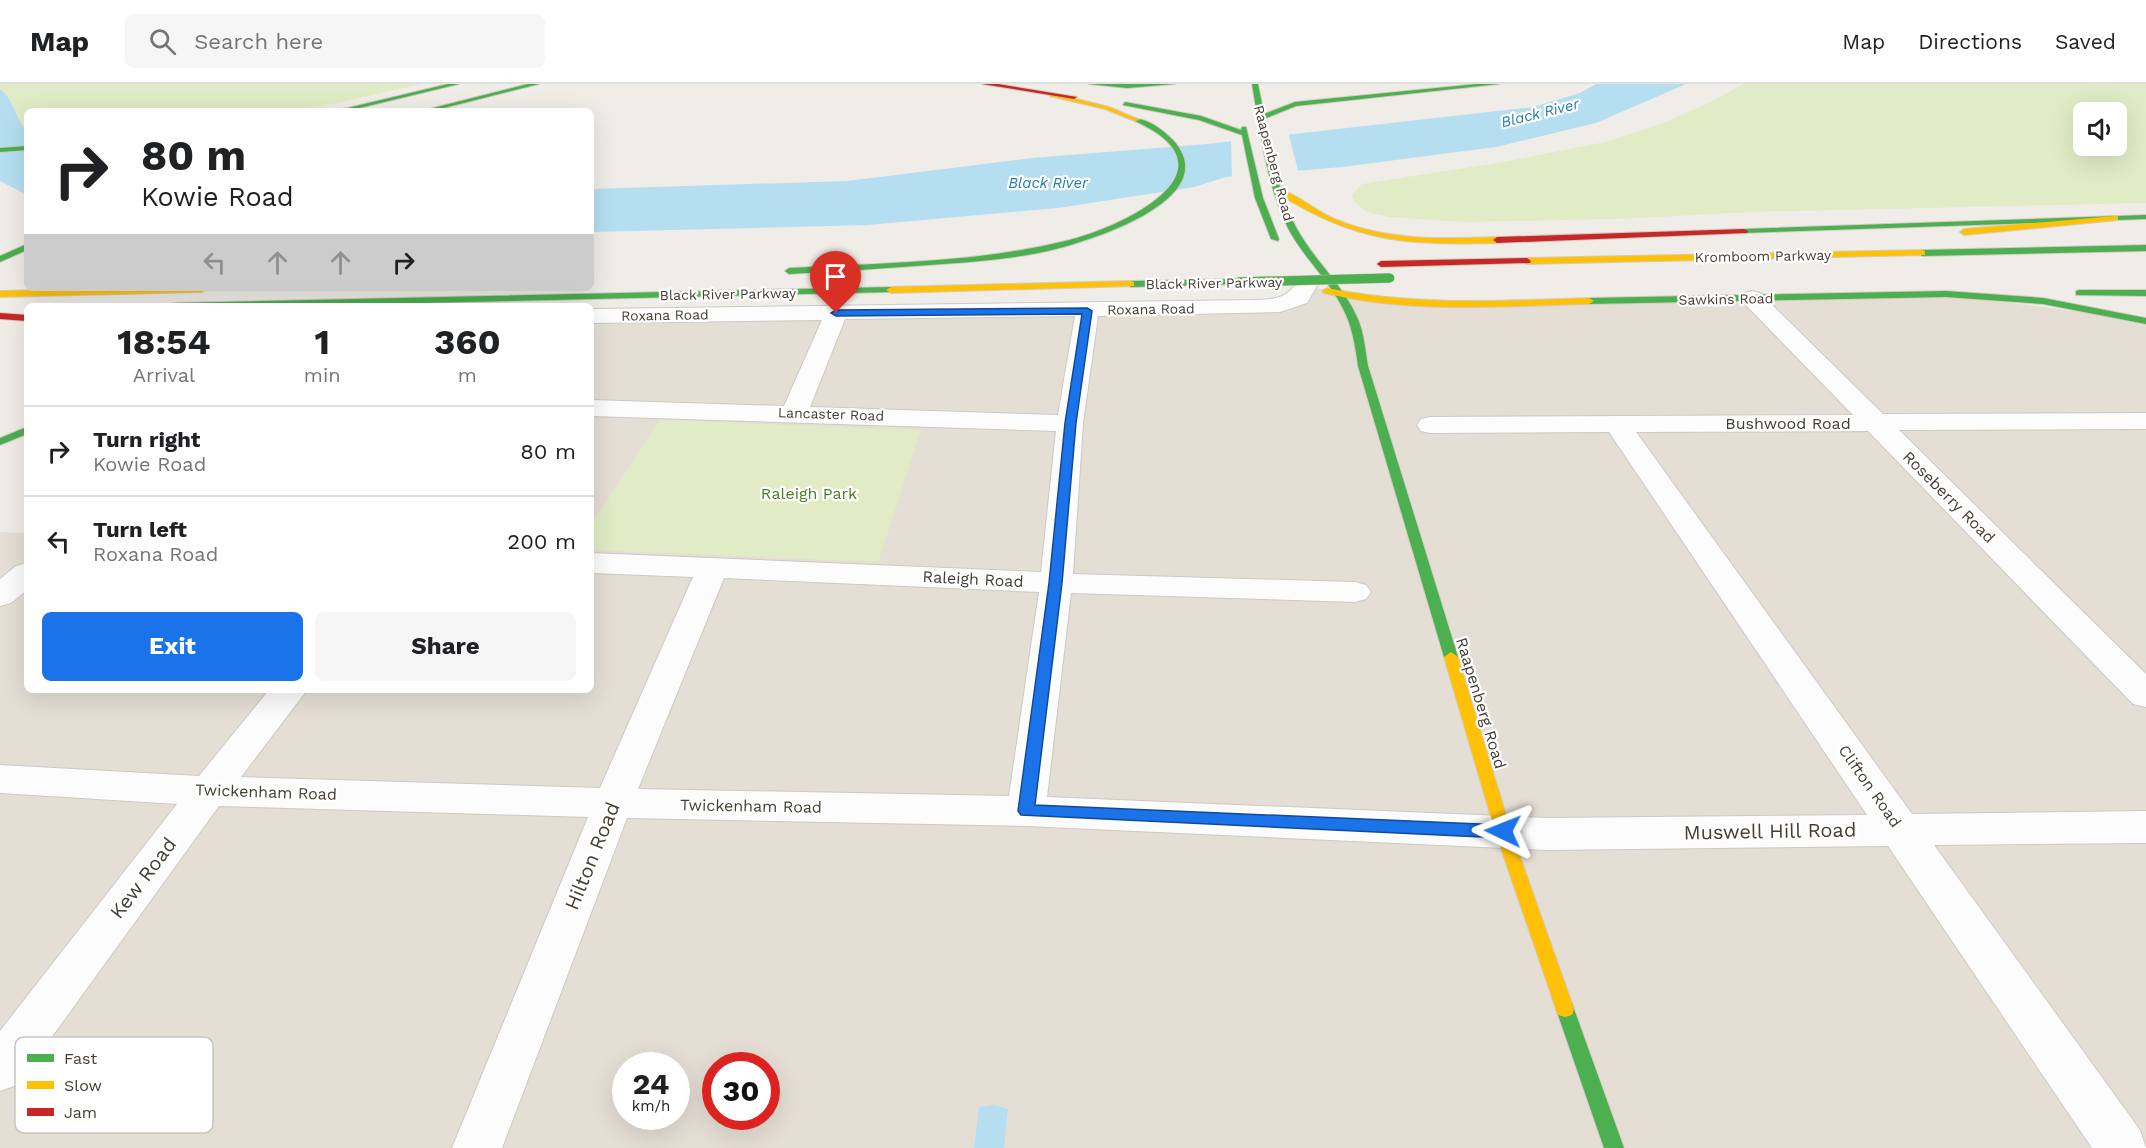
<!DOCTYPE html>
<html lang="en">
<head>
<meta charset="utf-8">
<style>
  body { margin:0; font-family:"Work Sans",sans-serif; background:#f6f6f6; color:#202124; height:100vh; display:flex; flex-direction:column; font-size:22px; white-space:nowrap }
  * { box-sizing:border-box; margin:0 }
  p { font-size:20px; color:#757577 }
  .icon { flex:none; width:33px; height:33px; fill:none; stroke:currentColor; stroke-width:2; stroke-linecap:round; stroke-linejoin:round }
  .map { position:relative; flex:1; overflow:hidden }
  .side { position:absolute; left:24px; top:219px; width:570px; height:390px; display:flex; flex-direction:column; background:#fff; border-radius:9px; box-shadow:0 6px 24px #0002 }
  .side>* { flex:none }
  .banner { position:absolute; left:24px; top:24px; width:570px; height:183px; border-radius:9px; box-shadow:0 6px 24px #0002; background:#fff; color:#202124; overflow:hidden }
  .buttons { position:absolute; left:2073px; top:18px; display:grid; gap:12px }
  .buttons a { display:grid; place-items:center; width:54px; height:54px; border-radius:9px; background:#fff; box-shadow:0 6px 24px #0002; font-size:30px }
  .speed { position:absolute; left:612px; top:968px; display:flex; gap:12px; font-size:30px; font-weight:700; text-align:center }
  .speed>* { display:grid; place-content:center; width:78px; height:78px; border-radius:50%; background:#fff; box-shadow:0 6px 24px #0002; line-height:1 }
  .speed small { font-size:15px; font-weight:400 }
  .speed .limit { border:9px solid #d22; background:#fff; color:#111 }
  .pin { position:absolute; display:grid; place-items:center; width:51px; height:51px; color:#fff; margin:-62px -26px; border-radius:50% 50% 50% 0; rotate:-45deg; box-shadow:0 0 6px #0007 }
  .pin .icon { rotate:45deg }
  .me { position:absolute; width:66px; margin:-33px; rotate:272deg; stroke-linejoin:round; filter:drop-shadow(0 0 4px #0008) }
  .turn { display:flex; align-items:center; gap:21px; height:126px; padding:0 18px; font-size:27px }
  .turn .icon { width:78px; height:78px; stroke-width:2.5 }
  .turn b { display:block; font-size:42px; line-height:51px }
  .lanes { display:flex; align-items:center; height:57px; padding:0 18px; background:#0003; justify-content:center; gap:30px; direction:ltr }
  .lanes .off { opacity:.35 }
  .eta { display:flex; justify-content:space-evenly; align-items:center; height:102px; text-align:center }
  .eta b { font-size:36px; font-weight:700; line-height:42px }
  .action { display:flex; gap:12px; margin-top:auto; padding:12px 18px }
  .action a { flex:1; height:69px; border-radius:9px; background:#1a73e8; color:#fff; font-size:24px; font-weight:700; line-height:69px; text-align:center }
  .action a+a { background:#f6f6f6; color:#202124 }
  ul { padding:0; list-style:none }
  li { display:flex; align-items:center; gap:18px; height:90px; padding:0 18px; border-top:2px solid #e0e0e0 }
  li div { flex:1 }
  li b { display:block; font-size:22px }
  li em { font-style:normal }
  header { display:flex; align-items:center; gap:36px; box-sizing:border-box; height:84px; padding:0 30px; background:#fff; border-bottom:2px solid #e0e0e0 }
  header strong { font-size:28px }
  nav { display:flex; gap:33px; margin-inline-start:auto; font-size:21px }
  .search { width:420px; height:54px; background:#f6f6f6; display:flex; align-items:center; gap:15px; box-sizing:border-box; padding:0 21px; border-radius:9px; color:#757577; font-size:22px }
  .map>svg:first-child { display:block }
</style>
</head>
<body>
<header>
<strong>Map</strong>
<div class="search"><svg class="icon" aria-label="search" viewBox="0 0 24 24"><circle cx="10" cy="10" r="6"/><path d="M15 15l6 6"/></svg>Search here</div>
<nav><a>Map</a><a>Directions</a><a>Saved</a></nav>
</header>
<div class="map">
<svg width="2146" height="1064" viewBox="0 0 2146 1064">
  <rect width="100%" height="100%" fill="#f0ede8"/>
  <path fill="#e5ded5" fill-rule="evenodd" d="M1306,202L1383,218L1946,210L2146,237V1064H0V448L27,449V606H591V232L1280,221ZM626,981H676V1032H626ZM716,981H766V1032H716Z"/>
  <path fill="#e1ecc6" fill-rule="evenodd" d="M0,0H422L301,27H27V47C15,34 14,15 0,5Z
    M1743,0H2146V119L1751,128L1620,135L1465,138L1389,133L1367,128L1354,118L1352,111L1362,100L1503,78L1605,58L1661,40L1711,18ZM2084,28H2116V62H2084Z
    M660,336L921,346L878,478L591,466V441Z"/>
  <path fill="#b5dff1" d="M1596,0H1686L1596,39L1496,63L1342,83L1226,93L1194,103L1058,124L868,141L591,148V105L847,97L1032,74L1207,60L1533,23L1580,9Z
    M0,5C14,15 15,34 27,47V111L0,97Z
    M994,1021L1008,1025L1004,1064H974L979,1023Z"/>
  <path fill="#f0ede8" d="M1288,48L1299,90L1232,94L1231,54Z"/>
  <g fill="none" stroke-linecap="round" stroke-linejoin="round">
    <g stroke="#cdc9c4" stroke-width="2">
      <path id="street" d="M1306,195L1314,197L1317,202L1307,219L1280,228L1098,232L1083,339L1073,490L1355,498L1366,501L1371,508L1366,515L1355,518L1071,509L1047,713L1547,734L1867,731L1609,348L1430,349L1421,347L1417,341L1421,335L1430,333L1853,331L1744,219L1741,214L1744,209L1752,207L1760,209L1883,330L2146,329V345L1899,346L2146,590V623L2133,620L1868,347L1636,348L1912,730L2146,727V759L1934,761L2140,1046L2146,1064H2092L1888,762L1547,766L1026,742L627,734L502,1064H452L588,733L219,722L17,1001L0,1007V947L177,720L0,709V681L199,692L269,606H307L241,693L600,704L693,493L591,489V469L1041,488L1056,347L591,332V316L784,322L822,236L591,239V225L1253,216C1275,215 1285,216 1298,197ZM1075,232L1058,331L810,323L845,235ZM724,494L1039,508L1009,712L638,705Z
        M27,479V506L11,519L0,522V495L16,482Z"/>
    </g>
    <g stroke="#d3ccc1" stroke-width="2">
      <path id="fast" d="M448,0H459L347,27H335Z
        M528,0H539L432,27L429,25Z
        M1089,0H1175L1127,4Z
        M1252,0H1258L1264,30L1295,18L1477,0H1499L1296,22L1264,35C1272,72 1279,112 1297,145C1314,176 1342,200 1357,233C1364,248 1365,265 1368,282L1458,573L1456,576L1451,578L1444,573L1358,282C1355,261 1352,240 1341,221C1326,192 1301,171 1287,142C1266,98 1260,47 1252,0Z
        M1125,18L1201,32L1241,46L1242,43H1246L1263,114L1279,155L1278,157L1271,155L1255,114L1242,51L1199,36L1123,21Z
        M1135,35C1148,34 1164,47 1173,56C1222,110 1110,149 1074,160C1032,173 987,177 943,180C892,184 841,187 789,190L785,187L789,184C880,179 975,179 1065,157C1120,144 1244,87 1135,37Z
        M27,62V66L0,68V64Z
        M2146,131V135L1744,149L1740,147L1744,145Z
        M27,160V166L0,178V172Z
        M2146,161V167L1922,172L1918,169L1922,166Z
        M1238,195L1243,198L1241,200L1131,203L1126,200L1131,197Z
        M891,203L896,206L894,208L298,222H168L173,219Z
        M2079,206H2146V212L2076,211V207Z
        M1946,207L2043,214L2146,234V240L2043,220L1946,213L1589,220L1584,217L1589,214Z
        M27,343V350L0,361V354Z
        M1565,917L1572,919L1574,925L1624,1064H1604L1556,925L1558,919Z"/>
    </g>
    <g stroke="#d3ccc1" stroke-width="2">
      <path id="slow" d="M1052,9L1109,23L1140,36L1135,37L1105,25L1050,12Z
        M1280,105C1300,112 1317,128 1337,136C1388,157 1443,155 1497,153L1501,156L1497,159C1406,161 1356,159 1277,109L1276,107Z
        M2115,132H2118V136L1964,151L1960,148L1964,145Z
        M1922,166L1925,167V171L1527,180L1523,177L1527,174Z
        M1131,197L1134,198V202L891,209L886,206L891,203Z
        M132,204L207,205L202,208L0,213V207Z
        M1327,204C1414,222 1501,217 1589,214L1594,217L1589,220C1500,222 1411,230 1324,209L1322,207Z
        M1451,568L1458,573L1511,747L1574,925L1572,931L1565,933L1558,931L1556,925L1495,747L1444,573Z"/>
    </g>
    <g stroke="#d3ccc1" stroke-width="2">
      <path id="jam" d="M982,0H998L1077,13L1074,15Z
        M1744,145L1748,147L1747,149L1497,159L1493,156L1497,153Z
        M1527,174L1531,177L1530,179L1381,183L1377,180L1381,177Z
        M0,229L27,231V237L0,235Z"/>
    </g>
    <use href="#street" fill="#fdfcfc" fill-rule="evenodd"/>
    <use href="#fast" fill="#4caf50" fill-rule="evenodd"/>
    <use href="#slow" fill="#ffc107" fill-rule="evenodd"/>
    <use href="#jam" fill="#c62828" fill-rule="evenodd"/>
    <g stroke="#cab7a2" stroke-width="10" stroke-linecap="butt">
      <path id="fast-bridge" d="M1238,198L1390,194"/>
    </g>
    <use href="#fast-bridge" stroke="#4caf50" stroke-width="9"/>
  </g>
  <path fill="#1a73e8" stroke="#114b97" stroke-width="1.5" d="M1087,224L1092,227L1076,339L1062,499L1035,721L1503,741L1509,743L1511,747L1509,752L1503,754L1021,731L1018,727L1049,499L1065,339L1082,230L836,232L831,229L836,226Z"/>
  <g text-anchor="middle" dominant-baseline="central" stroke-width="4.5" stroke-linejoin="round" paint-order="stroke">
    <g font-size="14" fill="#463d34" stroke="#fff">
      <text transform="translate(1274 79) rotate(75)">Raapenberg Road</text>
      <text transform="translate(1763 172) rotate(-1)">Kromboom Parkway</text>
      <text transform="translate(1214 199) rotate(-1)">Black River Parkway</text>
      <text transform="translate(728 210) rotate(-1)">Black River Parkway</text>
      <text transform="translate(1726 215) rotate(-1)">Sawkins Road</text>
      <text transform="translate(1151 225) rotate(-1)">Roxana Road</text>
      <text transform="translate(665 231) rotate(-1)">Roxana Road</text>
      <text transform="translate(831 330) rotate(2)">Lancaster Road</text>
    </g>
    <g font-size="15" font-style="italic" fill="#247da9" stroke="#fff">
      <text transform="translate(1540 29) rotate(-14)">Black River</text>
      <text x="1048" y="99">Black River</text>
    </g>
    <g font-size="16" fill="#463d34" stroke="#fff">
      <text x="1788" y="339">Bushwood Road</text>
      <text transform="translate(1949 413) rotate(45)">Roseberry Road</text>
      <text transform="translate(973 495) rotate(3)">Raleigh Road</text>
      <text transform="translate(1481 619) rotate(73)">Raapenberg Road</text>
      <text transform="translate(1870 702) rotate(55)">Clifton Road</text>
      <text transform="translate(266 708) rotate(2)">Twickenham Road</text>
      <text transform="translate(751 722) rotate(1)">Twickenham Road</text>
    </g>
    <g font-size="16" fill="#4d7c23" stroke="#fff">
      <text x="809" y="409">Raleigh Park</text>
    </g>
    <g font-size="20" fill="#463d34" stroke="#fff">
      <text transform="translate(1770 747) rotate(-1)">Muswell Hill Road</text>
      <text transform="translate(592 772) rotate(-68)">Hilton Road</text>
      <text transform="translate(143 794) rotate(-53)">Kew Road</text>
    </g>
  </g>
  <rect x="15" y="953" width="198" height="96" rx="9" fill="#fff" stroke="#c8c5c2" stroke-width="1.5"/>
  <rect x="27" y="970" width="27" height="8" fill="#4caf50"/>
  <rect x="27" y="997" width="27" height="8" fill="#ffc107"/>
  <rect x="27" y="1024" width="27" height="8" fill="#c62828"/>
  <g font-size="16" fill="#463d34">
    <text x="64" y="980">Fast</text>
    <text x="64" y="1007">Slow</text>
    <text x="64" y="1034">Jam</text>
  </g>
</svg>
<div class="buttons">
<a><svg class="icon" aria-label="sound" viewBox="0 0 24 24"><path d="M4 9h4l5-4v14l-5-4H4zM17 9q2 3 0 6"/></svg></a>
</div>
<div class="speed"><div>24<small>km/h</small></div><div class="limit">30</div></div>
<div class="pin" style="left:836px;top:229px;background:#d93025"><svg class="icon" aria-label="arrive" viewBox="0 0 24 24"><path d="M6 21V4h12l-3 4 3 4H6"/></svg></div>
<svg class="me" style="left:1503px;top:747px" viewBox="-20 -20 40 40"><path d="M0-17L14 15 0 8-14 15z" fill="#1a73e8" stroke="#fff" stroke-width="4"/></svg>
<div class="banner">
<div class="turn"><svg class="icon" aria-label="right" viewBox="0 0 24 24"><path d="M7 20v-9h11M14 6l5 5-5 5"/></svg><div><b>80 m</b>Kowie Road</div></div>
<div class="lanes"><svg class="icon off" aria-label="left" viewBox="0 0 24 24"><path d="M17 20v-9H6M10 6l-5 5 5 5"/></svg><svg class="icon off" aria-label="ahead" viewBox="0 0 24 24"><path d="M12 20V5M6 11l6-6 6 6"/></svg><svg class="icon off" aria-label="ahead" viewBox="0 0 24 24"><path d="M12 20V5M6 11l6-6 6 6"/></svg><svg class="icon" aria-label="right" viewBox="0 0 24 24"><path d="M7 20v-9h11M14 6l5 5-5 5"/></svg></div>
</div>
<section class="side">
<div class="eta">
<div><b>18:54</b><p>Arrival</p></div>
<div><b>1</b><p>min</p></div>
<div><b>360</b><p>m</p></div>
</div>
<ul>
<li><svg class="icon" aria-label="right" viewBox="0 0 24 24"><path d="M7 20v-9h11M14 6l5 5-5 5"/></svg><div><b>Turn right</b><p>Kowie Road</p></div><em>80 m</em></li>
<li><svg class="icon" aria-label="left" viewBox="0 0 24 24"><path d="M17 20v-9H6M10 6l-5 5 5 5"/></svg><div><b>Turn left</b><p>Roxana Road</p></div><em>200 m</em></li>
</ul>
<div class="action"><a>Exit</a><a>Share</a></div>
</section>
</div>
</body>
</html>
